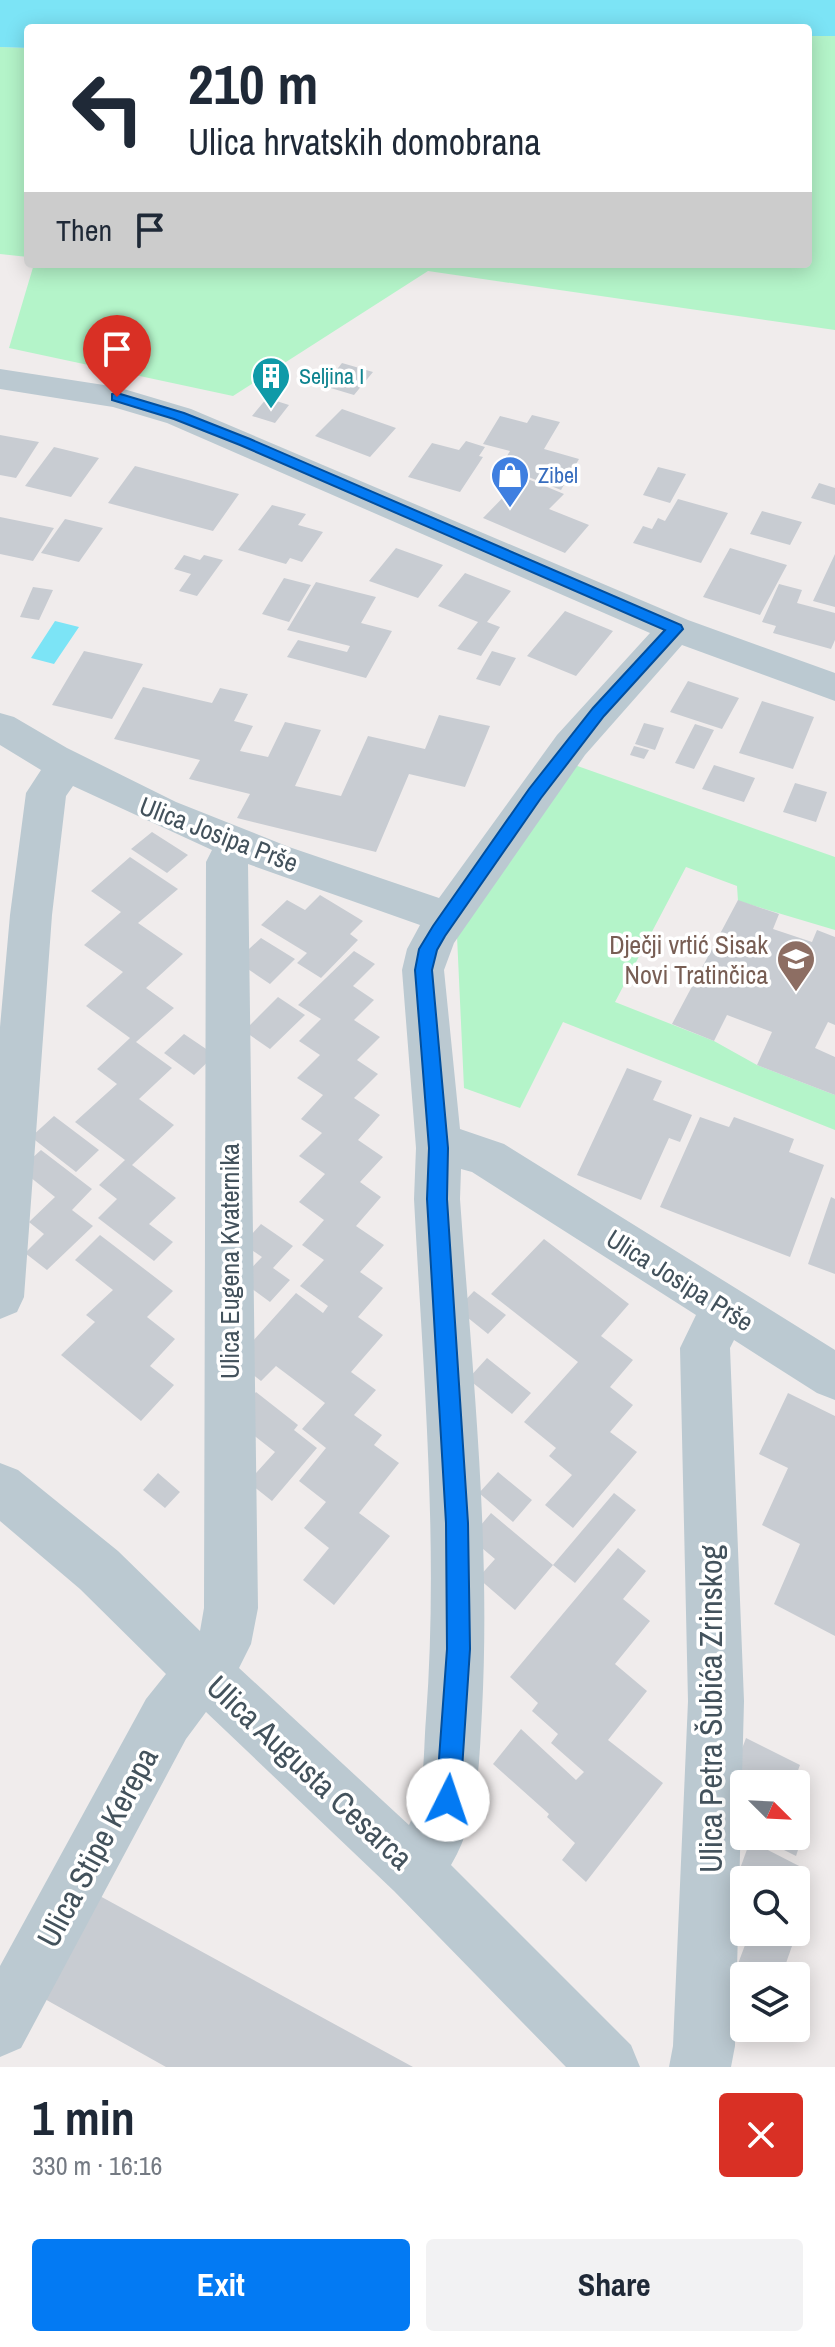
<!DOCTYPE html>
<html lang="en">
<head>
<meta charset="utf-8">
<style>
  body { margin:0; font-family:"Archivo Narrow",sans-serif; background:#f2f2f3; color:#1f2937; height:100vh; display:flex; flex-direction:column; font-size:30px; white-space:nowrap }
  * { box-sizing:border-box; margin:0 }
  p { font-size:26px; color:#747a83 }
  .icon { flex:none; width:44px; height:44px; fill:none; stroke:currentColor; stroke-width:2; stroke-linecap:round; stroke-linejoin:round }
  .map { position:relative; height:2067px; overflow:hidden }
  .side { display:flex; flex-direction:column; background:#fff; flex:1 }
  .side>* { flex:none }
  .guide { position:absolute; left:24px; top:24px; width:788px; height:244px; border-radius:8px; box-shadow:0 4px 20px #0003; background:#fff; color:#1f2937; overflow:hidden }
  .needle { width:52px; rotate:114deg }
  .buttons { position:absolute; left:730px; top:1770px; display:grid; gap:16px }
  .buttons a { display:grid; place-items:center; width:80px; height:80px; border-radius:8px; background:#fff; box-shadow:0 4px 20px #0003; font-size:40px }
  .pin { position:absolute; display:grid; place-items:center; width:68px; height:68px; color:#fff; margin:-82px -34px; border-radius:50% 50% 50% 0; rotate:-45deg; box-shadow:0 0 8px #0007 }
  .pin .icon { rotate:45deg }
  .me { position:absolute; width:88px; margin:-44px; rotate:4deg; stroke-linejoin:round; filter:drop-shadow(0 0 6px #0008) }
  .turn { display:flex; align-items:center; gap:28px; height:168px; padding:0 32px; font-size:36px }
  .turn .icon { width:104px; height:104px; stroke-width:2.5 }
  .turn b { display:block; font-size:56px; line-height:68px }
  .then { display:flex; align-items:center; height:76px; padding:0 32px; background:#0003; gap:16px; font-size:30px }
  .round { display:grid; place-items:center; flex:none; width:84px; height:84px; border-radius:8px; background:#f2f2f3 }
  .overview { display:flex; align-items:center; justify-content:space-between; height:136px; padding:0 32px }
  h1 { font-size:48px; font-weight:800; line-height:60px }
  .button { display:flex; gap:16px; margin-top:auto; padding:16px 32px }
  .button a { flex:1; height:92px; border-radius:8px; background:#037af3; color:#fff; font-size:32px; font-weight:800; line-height:92px; text-align:center }
  .button a+a { background:#f2f2f3; color:#1f2937 }
  .map>svg:first-child { display:block }
</style>
</head>
<body>
<div class="map">
<svg width="835" height="2067" viewBox="0 0 835 2067">
  <rect width="100%" height="100%" fill="#f0ecec"/>
  <path fill="#b4f4c9" d="M808,36H835V330L428,271L233,396L9,348L34,264H808Z
    M0,47L28,48V257L0,254Z
    M569,763L835,857V930L738,901L737,886L686,867L615,1002L714,1041L757,1065L835,1095V1130L563,1022L520,1108L464,1088L457,936Z"/>
  <path fill="#7ce4f6" d="M0,0H835V36H808V28H28V48L0,47Z
    M55,621L79,627L54,664L31,658Z"/>
  <path fill="#c8ccd2" d="M342,363L373,372L354,395L324,386Z
    M267,398L289,405L275,423L252,416Z
    M342,409L396,428L370,457L315,436Z
    M532,415L560,422L544,449L579,459L561,490L526,476L529,472L502,464L510,451L483,444L500,416L527,423Z
    M0,435L39,442L16,478L0,475Z
    M466,441L485,447L479,456L483,457L460,492L408,477L432,443L459,450Z
    M54,447L99,458L71,497L25,486Z
    M135,466L188,480L239,494L213,531L108,503Z
    M658,467L686,474L670,503L643,495Z
    M523,477L564,494L549,509L589,525L565,553L483,518Z
    M819,483L835,488V505L811,498Z
    M678,499L728,513L701,563L633,543L643,526L652,529L658,518L665,521Z
    M272,505L306,514L298,525L323,532L302,562L290,558L286,564L238,550Z
    M762,511L802,522L790,545L750,534Z
    M0,517L54,528L33,561L0,554Z
    M65,519L103,528L79,562L41,553Z
    M396,548L443,565L418,598L369,581Z
    M730,548L787,565L760,615L703,597Z
    M835,554V607L813,601Z
    M184,555L200,560L204,555L223,560L197,596L179,591L191,574L174,569Z
    M465,573L511,591L487,622L500,627L481,656L457,649L478,622L438,606Z
    M284,578L311,585L289,622L262,614Z
    M316,582L376,597L361,623L392,631L366,678L287,657L298,640L347,652L350,646L287,630Z
    M779,584L802,590L797,603L835,613V640L831,649L773,633L776,626L762,622Z
    M33,587L53,590L39,620L20,617Z
    M565,611L613,631L576,676L527,656Z
    M84,651L143,664L112,719L52,705Z
    M492,651L516,658L500,686L476,679Z
    M688,681L739,698L722,729L670,712Z
    M143,687L212,703L220,688L248,694L234,721L253,726L240,751L268,757L285,722L321,730L295,786L341,796L368,736L425,749L439,715L490,726L465,787L409,774L376,852L237,818L250,794L189,779L200,760L114,739Z
    M762,701L814,717L793,769L739,753Z
    M644,723L664,728L655,750L635,744Z
    M695,724L714,730L694,769L675,763Z
    M634,746L649,750L644,759L630,755Z
    M714,765L755,778L744,802L702,789Z
    M795,783L827,792L816,822L783,812Z
    M152,832L188,855L167,873L131,849Z
    M130,857L178,889L138,923L183,954L146,988L174,1008L136,1042L172,1068L139,1099L174,1125L132,1165L176,1198L149,1224L173,1242L154,1261L98,1218L117,1199L99,1185L125,1160L75,1122L117,1084L97,1069L130,1038L86,1006L123,972L84,945L121,912L91,891Z
    M320,895L363,921L350,934L358,940L321,978L297,963L307,953L261,925L287,900L305,910Z
    M738,900L779,914L773,929L812,942L817,930L835,937V1025L828,1022L815,1048L835,1057V1095L757,1065L772,1032L727,1015L714,1041L672,1024Z
    M261,938L295,959L270,984L236,961Z
    M354,951L375,964L353,986L374,1000L354,1020L380,1037L357,1060L378,1074L354,1098L380,1115L358,1140L383,1157L360,1182L381,1197L356,1226L384,1245L360,1272L383,1288L358,1317L383,1335L351,1372L376,1390L354,1415L382,1435L374,1445L399,1463L359,1513L390,1536L334,1605L303,1580L329,1548L304,1528L326,1502L299,1481L326,1448L302,1429L325,1403L276,1366L261,1381L235,1361L296,1293L323,1313L328,1306L300,1286L324,1260L302,1245L324,1220L299,1202L325,1174L299,1156L322,1133L301,1119L323,1095L297,1078L320,1055L299,1041L321,1019L298,1005Z
    M278,997L305,1015L270,1049L244,1031Z
    M184,1034L215,1055L194,1075L164,1053Z
    M627,1068L662,1081L653,1100L692,1115L680,1142L669,1138L641,1200L577,1175Z
    M54,1116L99,1150L76,1172L31,1137Z
    M700,1117L729,1127L734,1117L794,1139L789,1152L824,1165L790,1257L660,1207Z
    M41,1150L92,1189L72,1210L93,1226L47,1270L25,1253L44,1234L29,1222L55,1197L20,1169Z
    M831,1197L835,1199V1274L808,1264Z
    M261,1224L293,1246L273,1268L290,1280L270,1302L240,1280L262,1257L243,1244Z
    M100,1235L173,1291L147,1317L175,1339L150,1366L174,1385L141,1421L61,1355L95,1322L86,1315L113,1290L75,1260Z
    M544,1239L629,1304L601,1336L633,1360L610,1387L633,1405L610,1432L637,1452L573,1528L545,1505L572,1475L549,1456L556,1448L524,1422L578,1362L491,1294Z
    M474,1291L506,1315L488,1334L457,1309Z
    M487,1358L531,1393L512,1414L468,1379Z
    M256,1392L298,1425L294,1430L317,1448L272,1501L248,1482L275,1452L232,1418Z
    M788,1393L835,1416V1636L774,1604L800,1544L762,1525L788,1468L759,1454Z
    M498,1472L532,1500L513,1522L479,1493Z
    M158,1473L180,1492L165,1508L143,1490Z
    M614,1493L636,1510L575,1583L553,1565Z
    M491,1513L553,1565L515,1610L478,1578L495,1559L470,1538Z
    M618,1548L646,1571L623,1599L650,1621L615,1664L647,1691L608,1740L663,1783L586,1882L562,1860L575,1843L547,1817L549,1814L493,1764L521,1729L576,1780L584,1772L551,1743L558,1734L532,1711L538,1703L510,1677Z
    M746,1738L800,1765L793,1784H743L731,1778Z
    M796,1817L807,1823L796,1856L756,1836H796Z
    M750,1841L801,1867L797,1880H744V1897L732,1891Z
    M98,1895L413,2067H166L43,1998Z
    M796,1924L799,1926L785,1966L798,1973L797,1976H744V1987L732,1980L745,1945L738,1942L742,1932H796Z"/>
  <g fill="none" stroke-linecap="round" stroke-linejoin="round">
    <path fill="#bbc9d1" fill-rule="evenodd" d="M0,369L117,387L191,409L688,620L835,673V701L682,645L585,755L454,943L444,970L460,1129L504,1144L835,1350V1400L817,1393L734,1340L730,1348L744,1701L735,2046L731,2067H669L673,2046L688,1701L680,1348L696,1315L472,1172L461,1169L460,1199C472,1369 491,1540 482,1711C479,1764 479,1818 451,1865L631,2045L640,2067H566L394,1891L206,1712L186,1739L21,2048L0,2057V1966L146,1699L166,1674L80,1589L0,1521V1463L18,1470L118,1551L200,1631L204,1608L206,862L212,850L73,786L66,796L52,915L24,1297L17,1312L0,1319V1027L10,915L26,793L41,770L0,745V713L14,717L67,748L176,802L289,847L439,898L557,735L650,633L167,423L113,407L0,389ZM248,864L420,925L407,949L402,970L416,1148L414,1199C423,1372 439,1545 426,1718C423,1753 426,1793 409,1825L239,1668L251,1644L258,1608Z"/>
  </g>
  <path fill="#037af3" stroke="#024f9e" stroke-width="2" d="M117,393L184,413L250,439L681,625L683,629L604,716L541,798L445,936L437,950L432,970L448,1148L447,1199L468,1523L470,1649L460,1800L456,1809L448,1812L439,1809L436,1800L447,1649L446,1523L427,1199L429,1148L415,970L419,949L433,926L529,789L593,708L665,630L240,445L174,419L112,400V394Z"/>
  <defs>
    <g id="building-pin" transform="scale(2)"><path d="M0 17L-7.5 6A9.5 9.5 0 1 1 7.5 6Z" fill="#0f9aa8" stroke="#fff"/><path d="M-4-6H4V6H1V3H-1V6H-4ZM-2.5-4.3h1.7v1.8h-1.7ZM.8-4.3h1.7v1.8H.8ZM-2.5-1h1.7V.8h-1.7ZM.8-1h1.7V.8H.8Z" fill="#fff"/></g>
    <g id="shop-pin" transform="scale(2)"><path d="M0 17L-7.5 6A9.5 9.5 0 1 1 7.5 6Z" fill="#3f7fe0" stroke="#fff"/><path d="M-5-2.5h2.3a2.7 3.5 0 0 1 5.4 0H5L5.5 6h-11ZM-1.5-2.5h3a1.5 2.3 0 0 0-3 0Z" fill="#fff"/></g>
    <g id="school-pin" transform="scale(2)"><path d="M0 17L-7.5 6A9.5 9.5 0 1 1 7.5 6Z" fill="#8d6e63" stroke="#fff"/><path d="M0-5L7-2L0 1L-7-2ZM-4 1L0 2.5L4 1V4Q0 6-4 4Z" fill="#fff"/></g>
  </defs>
  <g fill-rule="evenodd">
    <use href="#building-pin" x="271" y="376"/>
    <use href="#shop-pin" x="510" y="475"/>
    <use href="#school-pin" x="796" y="959"/>
  </g>
  <g text-anchor="middle" dominant-baseline="central" stroke-width="7" stroke-linejoin="round" paint-order="stroke">
    <g font-size="22" fill="#0d838f" stroke="#fff" text-anchor="start">
      <text x="299" y="376">Seljina I</text>
    </g>
    <g font-size="22" fill="#366cbe" stroke="#fff" text-anchor="start">
      <text x="538" y="475">Zibel</text>
    </g>
    <g font-size="26" fill="#43525c" stroke="#fff">
      <text transform="translate(219 834) rotate(21)">Ulica Josipa Prše</text>
      <text transform="translate(229 1261) rotate(-90)">Ulica Eugena Kvaternika</text>
      <text transform="translate(680 1280) rotate(32)">Ulica Josipa Prše</text>
    </g>
    <g font-size="26" fill="#785e54" stroke="#fff" text-anchor="end">
      <text x="768" y="944">Dječji vrtić Sisak<tspan x="768" dy="30">Novi Tratinčica</tspan></text>
    </g>
    <g font-size="32" fill="#43525c" stroke="#fff">
      <text transform="translate(710 1709) rotate(-90)">Ulica Petra Šubića Zrinskog</text>
      <text transform="translate(310 1772) rotate(43)">Ulica Augusta Cesarca</text>
      <text transform="translate(97 1847) rotate(-62)">Ulica Stipe Kerepa</text>
    </g>
  </g>
</svg>
<div class="buttons">
<a><svg class="needle" viewBox="-14 -14 28 28"><path d="M0-13l5 13h-10z" fill="#e53935"/><path d="M0 13l5-13h-10z" fill="#747a83"/></svg></a>
<a><svg class="icon" aria-label="search" viewBox="0 0 24 24"><circle cx="10" cy="10" r="6"/><path d="M15 15l6 6"/></svg></a>
<a><svg class="icon" aria-label="layers" viewBox="0 0 24 24"><path d="M12 4l9 5-9 5-9-5zM3 14l9 5 9-5"/></svg></a>
</div>
<div class="pin" style="left:117px;top:397px;background:#d93025"><svg class="icon" aria-label="arrive" viewBox="0 0 24 24"><path d="M6 21V4h12l-3 4 3 4H6"/></svg></div>
<svg class="me" style="left:448px;top:1800px" viewBox="-20 -20 40 40"><circle r="19" fill="#fff"/><path d="M0-13L10 11 0 6-10 11z" fill="#037af3"/></svg>
<div class="guide">
<div class="turn"><svg class="icon" aria-label="left" viewBox="0 0 24 24"><path d="M17 20v-9H6M10 6l-5 5 5 5"/></svg><div><b>210 m</b>Ulica hrvatskih domobrana</div></div>
<div class="then">Then<svg class="icon" aria-label="arrive" viewBox="0 0 24 24"><path d="M6 21V4h12l-3 4 3 4H6"/></svg></div>
</div>
</div>
<section class="side">
<div class="overview"><div><h1>1 min</h1><p>330 m · 16:16</p></div><a class="round" style="background:#d93025;color:#fff"><svg class="icon" aria-label="close" viewBox="0 0 24 24"><path d="M6 6l12 12M18 6L6 18"/></svg></a></div>
<div class="button"><a>Exit</a><a>Share</a></div>
</section>
</body>
</html>
